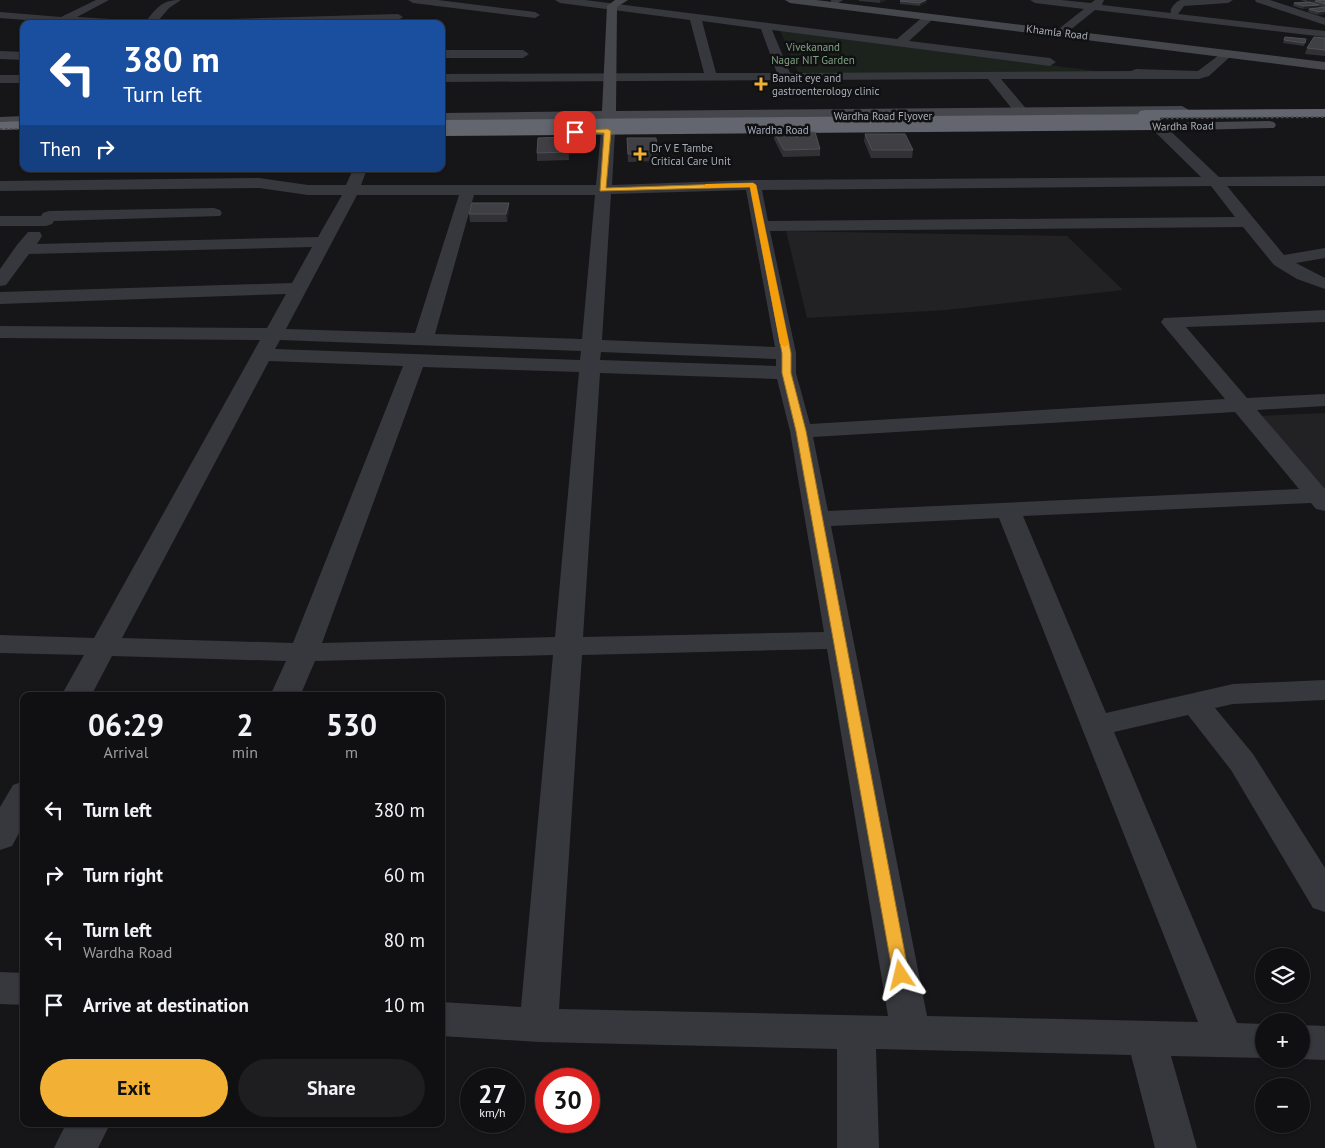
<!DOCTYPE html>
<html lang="en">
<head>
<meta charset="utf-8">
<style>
  body { margin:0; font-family:"PT Sans",sans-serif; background:#1e1e20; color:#f1f3f6; height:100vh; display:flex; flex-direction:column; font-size:19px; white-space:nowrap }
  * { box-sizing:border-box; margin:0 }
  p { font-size:16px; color:#9c9d9f }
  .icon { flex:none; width:28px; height:28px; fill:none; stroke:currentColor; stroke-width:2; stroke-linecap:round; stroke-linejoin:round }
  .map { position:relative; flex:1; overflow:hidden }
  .sheet { position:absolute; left:20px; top:692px; width:425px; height:435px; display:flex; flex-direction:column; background:#101012; border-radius:10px; box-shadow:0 1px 4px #0004,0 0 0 1px #303032 }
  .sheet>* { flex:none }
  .guide { position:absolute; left:20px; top:20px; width:425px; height:152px; border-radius:10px; box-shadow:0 1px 4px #0004,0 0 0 1px #303032; background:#1a4fa0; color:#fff; overflow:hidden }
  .controls { position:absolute; left:1255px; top:948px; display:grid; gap:10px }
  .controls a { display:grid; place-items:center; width:55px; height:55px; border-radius:50%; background:#101012; box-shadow:0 1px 4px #0004,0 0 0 1px #303032; font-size:25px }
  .speed { position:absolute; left:460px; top:1068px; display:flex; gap:10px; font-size:25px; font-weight:700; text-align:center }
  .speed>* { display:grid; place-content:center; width:65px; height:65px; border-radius:50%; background:#101012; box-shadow:0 1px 4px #0004,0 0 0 1px #303032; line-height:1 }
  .speed small { font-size:12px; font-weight:400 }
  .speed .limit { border:8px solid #d22; background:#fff; color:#111 }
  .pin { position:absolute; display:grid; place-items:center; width:42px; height:42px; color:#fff; margin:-21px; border-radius:10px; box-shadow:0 2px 8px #0006 }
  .me { position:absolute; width:55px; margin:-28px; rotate:350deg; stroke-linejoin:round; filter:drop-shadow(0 0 4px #0008) }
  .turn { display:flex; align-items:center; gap:18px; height:105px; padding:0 20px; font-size:22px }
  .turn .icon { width:65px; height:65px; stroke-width:2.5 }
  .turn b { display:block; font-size:35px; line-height:42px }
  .then { display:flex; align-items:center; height:48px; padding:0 20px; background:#0003; gap:10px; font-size:19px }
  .eta { display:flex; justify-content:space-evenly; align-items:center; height:85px; text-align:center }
  .eta b { font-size:30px; font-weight:600; line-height:35px }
  .action { display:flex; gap:10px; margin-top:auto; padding:10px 20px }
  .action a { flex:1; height:58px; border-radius:30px; background:#f2b134; color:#111; font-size:20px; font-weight:600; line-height:58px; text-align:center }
  .action a+a { background:#1e1e20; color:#f1f3f6 }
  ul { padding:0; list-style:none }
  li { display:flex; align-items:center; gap:15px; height:65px; padding:0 20px }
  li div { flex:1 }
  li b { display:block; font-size:19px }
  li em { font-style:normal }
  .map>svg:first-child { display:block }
</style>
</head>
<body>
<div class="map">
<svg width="1325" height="1148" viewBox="0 0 1325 1148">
  <rect width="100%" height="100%" fill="#161618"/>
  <path fill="#222225" d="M786,231L1067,236L1123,290L946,310L807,318Z
    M1325,413V490L1260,416Z"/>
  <path fill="#1c231d" d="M779,28L892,45L1127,75L798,73Z"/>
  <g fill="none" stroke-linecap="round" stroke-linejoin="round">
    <path fill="#37383d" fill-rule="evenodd" d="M96,0H109L77,17L146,21C158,7 161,0 181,0L169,8L158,21L398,14L403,17L398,20C266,24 132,29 0,18V12L61,17Z
      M408,0H438L535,12L540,15L535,18L413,3Z
      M555,0H585L897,39L925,15H933L934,17L933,19L909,41L1050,58L1056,62L1050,66L772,30L790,73L1131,71L1136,69L1198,71L1223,52L1227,50L1233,54L1209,76L1199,79H1001L1029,112L1022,116L1017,115L988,79L441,82V74L704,73L690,20L560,3ZM702,21L761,29L777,73H716Z
      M831,0H843L835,5L831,4Z
      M1030,0H1061L1091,3L1095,0H1104L1102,5L1171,13C1169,9 1176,1 1181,0H1233L1228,3L1184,6L1178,14L1325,31V37L1095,10L1064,35H1056L1054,33L1056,31L1084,9L1035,3Z
      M1255,0H1270L1325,18V25L1256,2Z
      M441,50H523L529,54L523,58H441Z
      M0,51L24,52V60L0,59Z
      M0,75H24V83H0Z
      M1158,123L1163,124L1219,177L1325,176V186H1227L1284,255L1325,248V258L1296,263L1325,278V289L1297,279L1274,265L1243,227L770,231L796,353V373L810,424L1225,399L1164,326L1161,322L1164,318L1325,310V322L1186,327L1247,398L1325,394V406L1257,410L1325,489V511L1316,509L1311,503L1023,516L1106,713L1233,684L1325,680V700L1233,704L1215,708L1253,754L1325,868V912L1313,908L1231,770L1188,715L1114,732L1237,1023L1264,1024V1058L1171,1056L1197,1148H1155L1131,1055L876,1049L879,1148H837V1049L539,1042L441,1036V1002L521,1007L553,655L315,661L300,696H270L286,661L112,656L91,696H61L84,655L0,653V635L94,638L260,340L0,338V326L267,328L286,294L0,304V292L292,283L312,247L29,254L6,285L0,286V269L17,245L28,232H40L42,236L37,244L318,237L342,195H308L259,188L0,191V181L259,178L308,185H346L353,169H367L361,185H596L601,131L608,127L615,131L612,185L753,180L1201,177L1153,130L1151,127ZM1211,186L1235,217L768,221L762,190ZM746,190L775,347L602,340L611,194ZM357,195H459L415,333L286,329ZM474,195H595L582,339L435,334ZM280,340L581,351L580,360L275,349ZM601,352L776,359V366L600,360ZM269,361L403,366L293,643L122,638ZM423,367L579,372L555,637L322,643ZM600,373L777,379L790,431L824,632L583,637ZM1235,412L1299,489L828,511L813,437ZM999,518L1198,1022L927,1016L831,526ZM827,649L888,1016L559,1009L582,655Z
      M214,208L220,210L222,213L220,216L54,221L52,224L46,226H0V216H41L43,213L49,211Z
      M24,781V824L12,846L0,850V807L13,785Z
      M0,972L24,973V1005L0,1004Z
      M1301,1025L1325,1026V1060L1300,1059H1301Z
      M66,1124H110L98,1148H54Z"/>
    <path fill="#45474d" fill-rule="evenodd" d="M615,0H628L617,7L616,111L1182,106L1189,110L1182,114L615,120V131L613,134H603L601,131V120L441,121V113L602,111L607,6Z
      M785,0H816L1325,62V70L790,3Z
      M24,116V124L0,125V117Z
      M1269,121L1274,122L1276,125L1274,128L1155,131L1150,130L1148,127L1150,124L1155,123Z"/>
    <path fill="#63666e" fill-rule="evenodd" d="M1325,109V117L1145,118L1140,117L1138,114L1140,111L1145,110Z
      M24,121V129L0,130V122Z"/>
    <path stroke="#4a4c52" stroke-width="2" stroke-dasharray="2.5 2.5" stroke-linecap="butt" d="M441,124L1325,117
      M0,129H24"/>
    <path stroke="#63666e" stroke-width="16" d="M441,128L1153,122"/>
  </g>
  <path fill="#323236" d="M859,0H886L880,3L859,1Z
    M902,0H927V2L920,6L900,4V1Z
    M1300,0H1322V1H1325V14L1318,15L1308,12L1309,9L1323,7L1318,6V7L1303,9L1293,6L1294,3L1306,2Z
    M1285,37L1306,39L1304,46L1283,43Z
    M1325,38V56L1305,54L1307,48Z
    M774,132L820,149V156L783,157L774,139Z
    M865,134L913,150L912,158H871L864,141Z
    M568,137L569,160L537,161V153Z
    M627,138L658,153V161L628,162Z
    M509,203V211L507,222H470L469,214Z"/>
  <path fill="#212124" d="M880,0H886L880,3Z
    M926,0H927V2L920,6V3Z
    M1307,0H1322V1L1307,2Z
    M1319,5L1318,7L1303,9L1304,6Z
    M1325,11V14L1318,15L1319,12Z
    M509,203V211L507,222L506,214Z"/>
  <path fill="#3f3f44" stroke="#4f5156" d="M902,0H926L920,3L900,1Z
    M1324,0L1325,1V4L1315,1Z
    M1309,2L1319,5L1304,6L1294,3Z
    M1325,7V11L1319,12L1309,9Z
    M1285,37L1306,39L1305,43L1284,40Z
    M1314,37L1325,38V50L1307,48Z
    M774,132H815L820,149L784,150Z
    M865,134H905L913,150H872Z
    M568,137V152L537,153L538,138Z
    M627,138H656L658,153L628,154Z
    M472,203H509L506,214H469Z"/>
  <path fill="#f2b134" stroke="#9d7322" d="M608,129L611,131L606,188L753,183L756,185L791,353V373L806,431L909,975L906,980L901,982L895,980L893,975L796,431L782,373V353L750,187L600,191L604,133H575L572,132L575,130Z"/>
  <path fill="#f59e0b" d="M753,183L756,185L789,344L785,347L780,344L750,187L706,188L703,186L706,184Z"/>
  <g fill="#f2b134" stroke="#111113" stroke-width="2">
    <path d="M758.5 76.5h5v5h5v5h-5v5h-5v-5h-5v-5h5z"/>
    <path d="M637.5 146.5h5v5h5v5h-5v5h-5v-5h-5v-5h5z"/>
  </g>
  <g text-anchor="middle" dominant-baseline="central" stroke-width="5" stroke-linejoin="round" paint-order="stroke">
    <g font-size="11" fill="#a8adb8" stroke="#111113">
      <text transform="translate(1057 32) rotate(7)">Khamla Road</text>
      <text x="883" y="116">Wardha Road Flyover</text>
      <text transform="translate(1183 126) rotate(-1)">Wardha Road</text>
      <text x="778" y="130">Wardha Road</text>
    </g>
    <g font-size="11" fill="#7fa381" stroke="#111113">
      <text x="813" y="47">Vivekanand<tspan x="813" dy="13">Nagar NIT Garden</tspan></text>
    </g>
    <g font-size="11" fill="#a8adb8" stroke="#111113" text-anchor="start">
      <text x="772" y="78">Banait eye and<tspan x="772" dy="13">gastroenterology clinic</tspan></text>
      <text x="651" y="148">Dr V E Tambe<tspan x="651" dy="13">Critical Care Unit</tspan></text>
    </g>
  </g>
</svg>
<div class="controls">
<a><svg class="icon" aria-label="layers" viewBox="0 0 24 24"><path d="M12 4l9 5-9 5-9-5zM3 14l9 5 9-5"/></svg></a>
<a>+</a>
<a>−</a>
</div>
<div class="speed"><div>27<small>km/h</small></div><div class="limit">30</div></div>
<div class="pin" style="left:575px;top:132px;background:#d93025"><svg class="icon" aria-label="arrive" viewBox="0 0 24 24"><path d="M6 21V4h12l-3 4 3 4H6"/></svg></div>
<svg class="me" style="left:901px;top:975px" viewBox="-20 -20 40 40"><path d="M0-17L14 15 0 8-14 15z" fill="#f2b134" stroke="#fff" stroke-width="4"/></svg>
<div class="guide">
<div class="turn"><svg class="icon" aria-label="left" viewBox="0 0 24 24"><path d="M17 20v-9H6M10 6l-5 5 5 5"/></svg><div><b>380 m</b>Turn left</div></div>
<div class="then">Then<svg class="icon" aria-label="right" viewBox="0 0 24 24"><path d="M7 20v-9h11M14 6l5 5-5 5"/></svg></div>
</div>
<section class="sheet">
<div class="eta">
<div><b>06:29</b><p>Arrival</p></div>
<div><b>2</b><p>min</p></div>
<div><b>530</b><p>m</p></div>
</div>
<ul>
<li><svg class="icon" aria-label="left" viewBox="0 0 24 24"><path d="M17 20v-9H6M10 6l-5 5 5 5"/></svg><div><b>Turn left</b></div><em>380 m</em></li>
<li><svg class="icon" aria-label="right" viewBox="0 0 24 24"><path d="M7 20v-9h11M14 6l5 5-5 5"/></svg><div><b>Turn right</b></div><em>60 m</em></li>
<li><svg class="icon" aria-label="left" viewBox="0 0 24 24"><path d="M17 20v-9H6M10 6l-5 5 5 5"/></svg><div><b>Turn left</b><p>Wardha Road</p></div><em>80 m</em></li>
<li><svg class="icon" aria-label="arrive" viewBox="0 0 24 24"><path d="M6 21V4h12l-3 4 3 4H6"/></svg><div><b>Arrive at destination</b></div><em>10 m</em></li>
</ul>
<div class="action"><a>Exit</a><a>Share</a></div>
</section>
</div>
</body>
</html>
